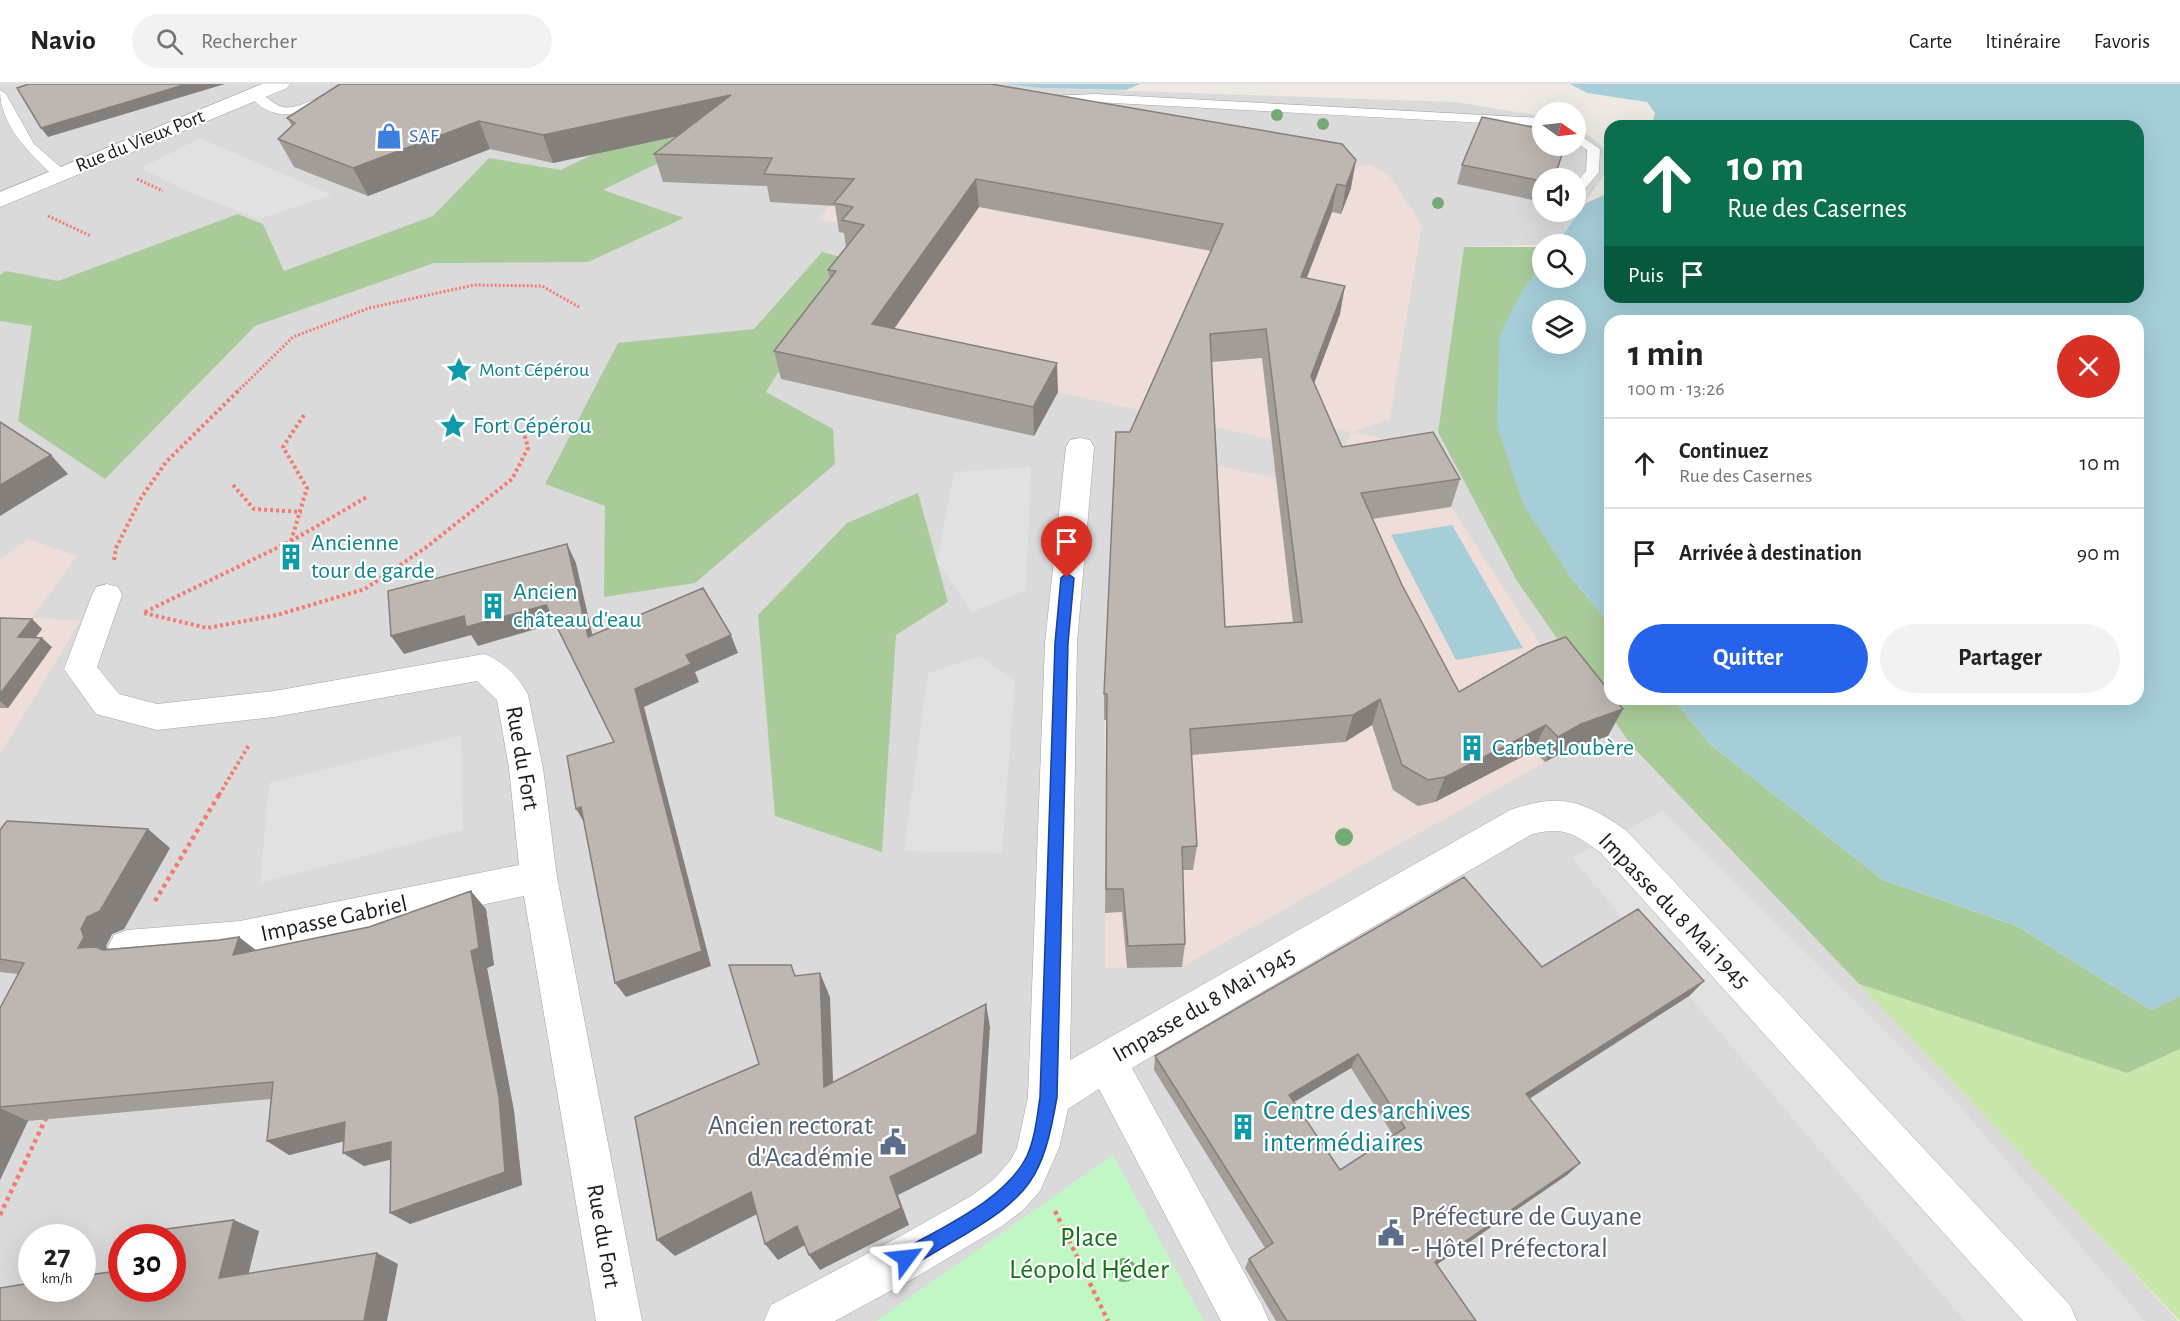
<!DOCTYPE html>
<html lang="fr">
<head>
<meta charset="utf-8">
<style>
  body { margin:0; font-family:"Alegreya Sans",sans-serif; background:#f2f2f2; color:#222; height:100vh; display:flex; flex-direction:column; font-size:22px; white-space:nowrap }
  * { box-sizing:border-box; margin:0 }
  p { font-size:20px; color:#767676 }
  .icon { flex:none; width:33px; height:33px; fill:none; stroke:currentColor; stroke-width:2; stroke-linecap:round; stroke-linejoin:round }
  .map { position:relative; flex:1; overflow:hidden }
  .side { position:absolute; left:1604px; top:231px; width:540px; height:390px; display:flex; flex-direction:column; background:#fff; border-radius:18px; box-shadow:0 6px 24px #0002 }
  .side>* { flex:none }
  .guide { position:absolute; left:1604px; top:36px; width:540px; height:183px; border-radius:18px; box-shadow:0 6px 24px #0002; background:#0b6e4f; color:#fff; overflow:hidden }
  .needle { width:39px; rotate:104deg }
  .buttons { position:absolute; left:1532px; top:18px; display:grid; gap:12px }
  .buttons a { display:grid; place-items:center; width:54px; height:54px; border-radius:50%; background:#fff; box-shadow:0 6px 24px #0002; font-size:30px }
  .speed { position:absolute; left:18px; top:1140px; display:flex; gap:12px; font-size:30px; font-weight:700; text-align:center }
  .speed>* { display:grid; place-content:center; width:78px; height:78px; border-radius:50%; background:#fff; box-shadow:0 6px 24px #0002; line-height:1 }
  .speed small { font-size:15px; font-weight:400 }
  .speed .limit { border:9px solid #d22; background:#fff; color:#111 }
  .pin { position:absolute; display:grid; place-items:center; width:51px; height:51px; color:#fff; margin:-62px -26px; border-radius:50% 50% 50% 0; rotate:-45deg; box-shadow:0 0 6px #0007 }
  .pin .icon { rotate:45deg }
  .me { position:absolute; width:66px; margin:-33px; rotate:60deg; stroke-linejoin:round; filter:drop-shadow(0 0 4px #0008) }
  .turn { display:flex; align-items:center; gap:21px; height:126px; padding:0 24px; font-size:27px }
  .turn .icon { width:78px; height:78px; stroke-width:2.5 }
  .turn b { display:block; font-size:42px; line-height:51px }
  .then { display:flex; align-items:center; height:57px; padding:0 24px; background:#0003; gap:12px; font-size:22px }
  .round { display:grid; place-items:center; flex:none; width:63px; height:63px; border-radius:32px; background:#f2f2f2 }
  .overview { display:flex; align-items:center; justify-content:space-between; height:102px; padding:0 24px }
  h1 { font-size:36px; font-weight:700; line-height:45px }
  .action { display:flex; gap:12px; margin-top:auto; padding:12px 24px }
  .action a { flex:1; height:69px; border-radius:36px; background:#2563eb; color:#fff; font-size:24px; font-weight:700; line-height:69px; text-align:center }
  .action a+a { background:#f2f2f2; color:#222 }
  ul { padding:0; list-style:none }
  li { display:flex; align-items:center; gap:18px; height:90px; padding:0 24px; border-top:2px solid #e0e0e0 }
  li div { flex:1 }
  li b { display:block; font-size:22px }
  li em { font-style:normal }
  header { display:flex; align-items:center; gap:36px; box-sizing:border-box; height:84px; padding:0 30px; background:#fff; border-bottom:2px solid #e0e0e0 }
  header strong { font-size:28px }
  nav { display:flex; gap:33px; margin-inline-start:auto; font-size:21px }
  .search { width:420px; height:54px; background:#f2f2f2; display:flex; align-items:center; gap:15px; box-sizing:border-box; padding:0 21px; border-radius:33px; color:#767676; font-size:22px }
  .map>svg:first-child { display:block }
</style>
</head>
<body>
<header>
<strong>Navio</strong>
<div class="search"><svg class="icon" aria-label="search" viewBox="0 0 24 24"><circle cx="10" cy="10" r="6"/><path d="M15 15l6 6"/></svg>Rechercher</div>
<nav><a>Carte</a><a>Itinéraire</a><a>Favoris</a></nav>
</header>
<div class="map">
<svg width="2180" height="1237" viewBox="0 0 2180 1237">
  <rect width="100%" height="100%" fill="#eeeae3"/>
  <path fill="#dbdada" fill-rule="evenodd" d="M0,0H1004L1043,4L1455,18L1542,32V62H1575V40L1609,68V84L1556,160L1464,163L1438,348L1632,662L2096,1148L2178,1237H0ZM1542,94H1575V128H1542ZM32,1154H82V1204H32ZM122,1154H172V1204H122Z"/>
  <path fill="#efddd7" d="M1371,81L1389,91L1422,141L1390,335L1353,348L1419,362L1451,423L1553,580L1608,652L1570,665L1554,673L1182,883L1105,884L1106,684L1104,636L1115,377L1192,376L1333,407L1335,392L1351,348L1325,343L1291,360L1057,308L1034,352L781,295L804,265L857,151L839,148L845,140L819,135L856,87L1350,84Z
    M28,455L77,472L32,534L80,537L0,670V476Z"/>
  <path fill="#c9e6ab" d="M1859,900L2127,989L2180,965V1237Z"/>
  <path fill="#a9cb9a" d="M636,49L703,57L603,106L684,134L588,178L434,179L255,242L105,395L18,337L32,242L0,237V191L6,187L58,197L238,130L263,140L284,187L433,132L489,74L561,86Z
    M1464,163H1542V180L1522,208L1569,491L1609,539L1610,615H1673L1711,661L1883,796L2017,842L2151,926L2180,912V965L2127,989L1859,900L1632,662L1517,497L1438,348Z
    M822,168L848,175L766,308L833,345L835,380L695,499L604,513L605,422L545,400L618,259L754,245Z
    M918,409L948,518L896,551L882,768L775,732L758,531L847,439Z"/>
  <path fill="#c1f6c5" d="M1113,1071L1204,1237H876Z"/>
  <path fill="#e1e1e1" d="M200,54L332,111L260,135L191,109L141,84Z
    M1031,383L1026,506L972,528L937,478L954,388Z
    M981,572L1015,597L1002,769L904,767L928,589Z
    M461,651L463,746L260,799L269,699Z
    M1663,727L1955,1017L2145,1237H1965L1572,774Z"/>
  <path fill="#a5ced9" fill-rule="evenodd" d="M1004,0H1140L1126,6L1042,4Z
    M1570,0H2180V912L2151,926L2017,842L1883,796L1711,661L1673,615H2138V237H1610L1609,539L1569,491L1523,420L1497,342L1499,252L1522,208L1542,180V194H1575V160H1556L1586,119L1609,109L1610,213H2138V42H1652L1655,29L1647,18L1587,9ZM1542,226H1575V260H1542Z
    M1452,441L1523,564L1456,576L1391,451Z"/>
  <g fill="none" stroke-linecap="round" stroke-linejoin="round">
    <g stroke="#a4a4a4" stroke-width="1">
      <path id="lane" d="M343,0H359C352,7 339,11 330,16C299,31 274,41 248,10L250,7C262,5 270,20 283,23C298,27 329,7 343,0Z
        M0,6L6,10L34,60L65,87L67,90L65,93H55C30,70 0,42 0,6Z
        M1095,10L1542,34V42L1095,18L1050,20L1044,16L1050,12Z
        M1575,48L1600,65L1599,88L1580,111L1575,112V100L1586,87L1587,66L1575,58Z
        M1552,128H1566L1561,134L1556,135L1549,131Z"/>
    </g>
    <g stroke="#a4a4a4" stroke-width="1">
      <path id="street" d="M262,0H290L287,4L0,123V108Z
        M1080,354L1090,356L1094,363L1077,559L1070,976L1510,726C1561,708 1584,717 1627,747L2070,1221L2077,1237H2023L1601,769C1575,750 1565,742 1532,750L1132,984L1262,1221L1269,1237H1221L1099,1005L1068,1025L1059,1064L1040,1107L1023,1126L1002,1142L918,1192L835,1237H764L771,1221L906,1149L971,1112L993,1096L1010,1077L1017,1064L1028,1013L1045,559L1066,363L1070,356Z
        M107,500L118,503L122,511L97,583L119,610L157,620L274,607L484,570C502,576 520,594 528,611L543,684L557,793L642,1237H596L524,812L240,871L127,880L114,875L108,863L114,851L127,846L240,837L519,781L509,684L497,616L477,597L274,633L157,646L96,630L64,585L92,511L96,503Z"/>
    </g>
    <path stroke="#f37b6f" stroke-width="3" stroke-dasharray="2 2" stroke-linecap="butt" d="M137,95L163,107
      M48,132L91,152
      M237,308L293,253L369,224L474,201L542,202L579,223"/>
    <path stroke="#f37b6f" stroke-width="4" stroke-dasharray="3 3" stroke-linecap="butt" d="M233,401L254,425L302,428
      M291,457L307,404L283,363L304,331
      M114,476L116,464L141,414L166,378L238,307
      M145,528L291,457L367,413
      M144,529L207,544L277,531L365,505L428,462L512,395L528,364L524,349
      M219,711L249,661"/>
    <path stroke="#f37b6f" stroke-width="4.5" stroke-dasharray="4 4" stroke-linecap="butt" d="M155,817L220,709
      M1055,1127L1108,1237
      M0,1131L47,1032"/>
    <use href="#lane" fill="#fff" fill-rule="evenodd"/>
    <use href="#street" fill="#fff" fill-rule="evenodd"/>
  </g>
  <g fill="#74aa73">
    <circle cx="1277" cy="31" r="6"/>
    <circle cx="1323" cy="40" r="6"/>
    <circle cx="1438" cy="119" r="6"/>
    <circle cx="1344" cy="753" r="9"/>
    <circle cx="1124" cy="1186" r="12"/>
  </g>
  <path fill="#a39d97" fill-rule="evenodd" d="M340,0L1342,60L1351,104L1341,130L1332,128L1307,194L1340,230L1314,299L1342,363L1460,395L1451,423L1372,435L1402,501L1459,608L1608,652L1567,666L1545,678L1533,667L1435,718L1418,722L1393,706L1372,641L1345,658L1191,671L1197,762L1193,786H1182L1185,860L1182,883L1127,884L1122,828L1105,829L1107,636H1104V610L1130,348L1211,167L979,123L894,245L1058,308L1034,352L781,295L774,267L830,195L828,186L846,163L844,149L839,148L835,122L770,118L767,102L663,98L654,70L679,52L553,79L490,65L368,112L294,83L278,55L292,42L287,34ZM1262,274L1293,539L1225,543L1212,278Z
    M1462,81L1542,94V118L1457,100Z
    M0,534L32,535L42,545L36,553L52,563L8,624H0Z
    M0,746L170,764L124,845L112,850L106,862L107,865L219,856L239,853L256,866L486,825L494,881L487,884L514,1027L522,1101L410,1140L391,1075L364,1082L343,1069L344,1057L289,1071L267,1057L271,1015L28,1037L0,1096V924L18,890L0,888Z
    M1542,883L1704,897L1689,912L1529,1014L1580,1079L1567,1091L1437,1180L1476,1237H1276L1245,1184L1249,1175L1265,1164L1154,986L1155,972ZM1351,984L1393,1051L1340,1086L1294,1018Z"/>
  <path fill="#857f7b" d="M187,0H225L48,53L41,44Z
    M731,11L738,39L553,79L543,51Z
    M479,37L490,65L368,112L353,84Z
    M1356,76L1351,104L1341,130L1346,102Z
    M976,95L979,123L877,269L872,240Z
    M1337,100L1332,128L1296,221L1301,193Z
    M1345,202L1340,230L1306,321L1311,292Z
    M1057,279L1058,308L1034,352L1033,323Z
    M51,371L68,390L0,432V401Z
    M567,460L576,479L597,571L588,553Z
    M546,521L556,539L478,562L471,551L404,570L391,552L464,532Z
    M32,535L42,545L29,562L18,553Z
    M731,551L738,569L695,588L699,598L644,623L711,882L626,913L615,899L635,605L686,571Z
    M42,554L52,563L8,624L0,617V610Z
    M1380,615L1372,641L1345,658L1353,631Z
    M1623,625L1608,652L1567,666L1545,678L1558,653L1581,640Z
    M1546,641L1533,667L1435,718L1445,693Z
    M581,723L586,741L576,725Z
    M148,745L170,764L124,845L112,850L106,862L109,870L78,864L81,845L87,833Z
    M471,807L486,825L494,881L487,884L514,1027L522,1101L410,1140L390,1129L471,867Z
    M239,853L260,870L233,871Z
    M820,889L830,913L834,1024L824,1003Z
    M1704,897L1689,912L1515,1024L1526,1010Z
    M986,920L990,943L982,1069L898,1111L909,1141L820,1186L809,1171Z
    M1358,970L1351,984L1284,1024L1289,1011Z
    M0,1024L28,1037L0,1096Z
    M345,1038L365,1052L289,1071L267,1057Z
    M391,1058L410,1071L364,1082L343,1069Z
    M1580,1079L1567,1091L1426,1188L1435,1178Z
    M751,1108L765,1126L675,1172L657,1156Z
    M234,1136L259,1147L245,1204L219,1194Z
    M797,1142L809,1159L778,1176L765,1160Z
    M377,1169L398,1180L387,1237H364Z"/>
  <path fill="#beb6b0" stroke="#857f7b" stroke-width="1.5" fill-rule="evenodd" d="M29,0H187L41,44L17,4Z
    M340,0H991L1342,60L1356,76L1346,102L1337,100L1301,193L1345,202L1311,292L1342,363L1433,348L1460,395L1361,409L1402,501L1459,608L1537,563L1566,553L1610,608V615H1615L1623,625L1581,640L1558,653L1546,641L1445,693L1428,696L1402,681L1380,615L1353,631L1190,645L1197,762L1182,763L1185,860L1128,862L1123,805H1106L1107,610H1104L1116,348H1130L1223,140L976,95L872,240L1057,279L1033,323L774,267L836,187L828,186L864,141L842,136L853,123L834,119L854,95L764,90L772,74L654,70L731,11L543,51L479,37L353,84L278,55L295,39L287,34ZM1266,245L1302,538L1225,543L1210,250Z
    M1482,33L1542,45V62H1565L1554,94H1542V97L1462,81Z
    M0,338L51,371L0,401Z
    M567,460L588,553L703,504L731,551L686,571L691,580L635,605L702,867L615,899L581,723L576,725L567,672L614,658L546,521L466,543L464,532L391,552L388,507Z
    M0,534L32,535L18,553L42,554L0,610Z
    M7,737L148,745L100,827L87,833L81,845L84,853L78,864L96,863L103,866L219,856L239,853L233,871L369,843L471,807L479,864L471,867L499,1013L505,1088L390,1129L391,1058L343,1069L345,1038L267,1057L273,998L0,1023V924L24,879L0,875V746Z
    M1464,793L1542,883L1638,825L1704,897L1526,1010L1580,1079L1435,1178L1476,1237H1287L1249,1175L1273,1159L1155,972ZM1358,970L1405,1044L1340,1086L1289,1011Z
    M729,881H791L795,892L820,889L824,1003L986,920L977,1050L890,1093L901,1124L809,1171L797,1142L765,1160L751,1108L657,1156L635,1033L759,980Z
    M234,1136L219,1194L377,1169L364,1237H0V1204L32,1199V1204H82V1192L117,1187L122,1173V1204H172V1154H128L129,1150Z"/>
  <path fill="#2563eb" stroke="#184099" stroke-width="1.5" d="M1067,489L1074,494L1068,559L1057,1013C1043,1095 1030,1112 959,1154C941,1164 924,1176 906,1184L899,1181L897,1174L899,1168C940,1144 1006,1116 1027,1072C1035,1054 1037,1033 1040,1013L1055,559L1061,494Z"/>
  <defs>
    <g id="shop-bare" transform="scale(2.07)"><path d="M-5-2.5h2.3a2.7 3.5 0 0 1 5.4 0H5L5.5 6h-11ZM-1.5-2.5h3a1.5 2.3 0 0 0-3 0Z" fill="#3f7fe0" stroke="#fff" stroke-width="2.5" paint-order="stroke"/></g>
    <g id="sight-bare" transform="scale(2.07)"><path d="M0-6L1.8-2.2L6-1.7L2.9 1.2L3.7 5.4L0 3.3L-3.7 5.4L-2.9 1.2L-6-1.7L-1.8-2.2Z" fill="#0f9aa8" stroke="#fff" stroke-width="2.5" paint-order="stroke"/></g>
    <g id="building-bare" transform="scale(2.07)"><path d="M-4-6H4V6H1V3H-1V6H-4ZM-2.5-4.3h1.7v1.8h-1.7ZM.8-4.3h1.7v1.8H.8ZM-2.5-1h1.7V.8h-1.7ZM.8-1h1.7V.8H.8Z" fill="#0f9aa8" stroke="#fff" stroke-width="2.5" paint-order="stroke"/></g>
    <g id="civic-bare" transform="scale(2.07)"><path d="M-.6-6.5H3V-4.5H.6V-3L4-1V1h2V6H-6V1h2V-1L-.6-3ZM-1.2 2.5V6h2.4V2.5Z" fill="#5c6f8a" stroke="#fff" stroke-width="2.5" paint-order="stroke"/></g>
  </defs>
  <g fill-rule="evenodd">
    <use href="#shop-bare" x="389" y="52"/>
    <use href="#sight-bare" x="459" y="286"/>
    <use href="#sight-bare" x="453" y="342"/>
    <use href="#building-bare" x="291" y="473"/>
    <use href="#building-bare" x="493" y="522"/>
    <use href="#building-bare" x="1472" y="664"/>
    <use href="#building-bare" x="1243" y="1043"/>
    <use href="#civic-bare" x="893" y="1058"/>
    <use href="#civic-bare" x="1391" y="1149"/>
  </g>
  <g text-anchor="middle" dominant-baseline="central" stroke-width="4.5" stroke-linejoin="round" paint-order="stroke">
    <g font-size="20" fill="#366cbe" stroke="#fff" text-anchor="start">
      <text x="409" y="52">SAF</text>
    </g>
    <g font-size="20" fill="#1d1d1d" stroke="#fff">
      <text transform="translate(140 57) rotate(-22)">Rue du Vieux Port</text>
    </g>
    <g font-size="20" fill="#0d838f" stroke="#fff" text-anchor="start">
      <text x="479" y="286">Mont Cépérou</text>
    </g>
    <g font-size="24" fill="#0d838f" stroke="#fff" text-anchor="start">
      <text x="473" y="342">Fort Cépérou</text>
      <text x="311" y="459">Ancienne<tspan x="311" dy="28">tour de garde</tspan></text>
      <text x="513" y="508">Ancien<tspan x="513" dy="28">château d'eau</tspan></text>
      <text x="1492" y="664">Carbet Loubère</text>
    </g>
    <g font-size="24" fill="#1d1d1d" stroke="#fff">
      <text transform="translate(522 674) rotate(80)">Rue du Fort</text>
      <text transform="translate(1674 827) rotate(46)">Impasse du 8 Mai 1945</text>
      <text transform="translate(334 835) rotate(-12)">Impasse Gabriel</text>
      <text transform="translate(1204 921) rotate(-30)">Impasse du 8 Mai 1945</text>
      <text transform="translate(603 1152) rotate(80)">Rue du Fort</text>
    </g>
    <g font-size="28" fill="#0d838f" stroke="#fff" text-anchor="start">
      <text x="1263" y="1027">Centre des archives<tspan x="1263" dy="32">intermédiaires</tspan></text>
    </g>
    <g font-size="28" fill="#4e5e75" stroke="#fff" text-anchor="end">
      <text x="873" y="1042">Ancien rectorat<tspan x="873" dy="32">d'Académie</tspan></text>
      <text x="1411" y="1133" text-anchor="start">Préfecture de Guyane<tspan x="1411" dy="32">- Hôtel Préfectoral</tspan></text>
    </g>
    <g font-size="28" fill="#117518" stroke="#fff">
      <text x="1089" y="1154">Place<tspan x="1089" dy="32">Léopold Héder</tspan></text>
    </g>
  </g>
</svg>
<div class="buttons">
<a><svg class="needle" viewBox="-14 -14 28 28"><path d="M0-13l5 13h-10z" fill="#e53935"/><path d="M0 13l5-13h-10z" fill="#767676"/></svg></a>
<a><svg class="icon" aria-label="sound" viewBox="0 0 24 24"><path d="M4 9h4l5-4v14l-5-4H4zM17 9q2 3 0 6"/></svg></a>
<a><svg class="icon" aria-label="search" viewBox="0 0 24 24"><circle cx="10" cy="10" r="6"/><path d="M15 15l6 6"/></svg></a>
<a><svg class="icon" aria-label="layers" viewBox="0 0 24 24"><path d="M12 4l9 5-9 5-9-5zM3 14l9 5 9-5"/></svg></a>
</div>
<div class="speed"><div>27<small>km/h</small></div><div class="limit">30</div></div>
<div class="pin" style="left:1067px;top:494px;background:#d93025"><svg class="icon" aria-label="arrive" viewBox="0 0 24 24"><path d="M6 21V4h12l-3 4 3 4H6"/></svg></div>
<svg class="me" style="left:906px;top:1174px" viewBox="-20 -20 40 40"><path d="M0-17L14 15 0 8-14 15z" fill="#2563eb" stroke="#fff" stroke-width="4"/></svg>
<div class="guide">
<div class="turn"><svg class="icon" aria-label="ahead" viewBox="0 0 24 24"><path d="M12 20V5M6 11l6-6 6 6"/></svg><div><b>10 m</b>Rue des Casernes</div></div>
<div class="then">Puis<svg class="icon" aria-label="arrive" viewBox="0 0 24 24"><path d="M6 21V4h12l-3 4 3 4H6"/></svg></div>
</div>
<section class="side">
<div class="overview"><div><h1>1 min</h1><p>100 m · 13:26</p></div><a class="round" style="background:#d93025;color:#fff"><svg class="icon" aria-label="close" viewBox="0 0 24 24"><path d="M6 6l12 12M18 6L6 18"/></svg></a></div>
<ul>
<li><svg class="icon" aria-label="ahead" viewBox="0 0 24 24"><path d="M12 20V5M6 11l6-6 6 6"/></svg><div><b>Continuez</b><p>Rue des Casernes</p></div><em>10 m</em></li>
<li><svg class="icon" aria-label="arrive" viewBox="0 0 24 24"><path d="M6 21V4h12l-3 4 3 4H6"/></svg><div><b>Arrivée à destination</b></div><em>90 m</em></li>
</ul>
<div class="action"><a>Quitter</a><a>Partager</a></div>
</section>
</div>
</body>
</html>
